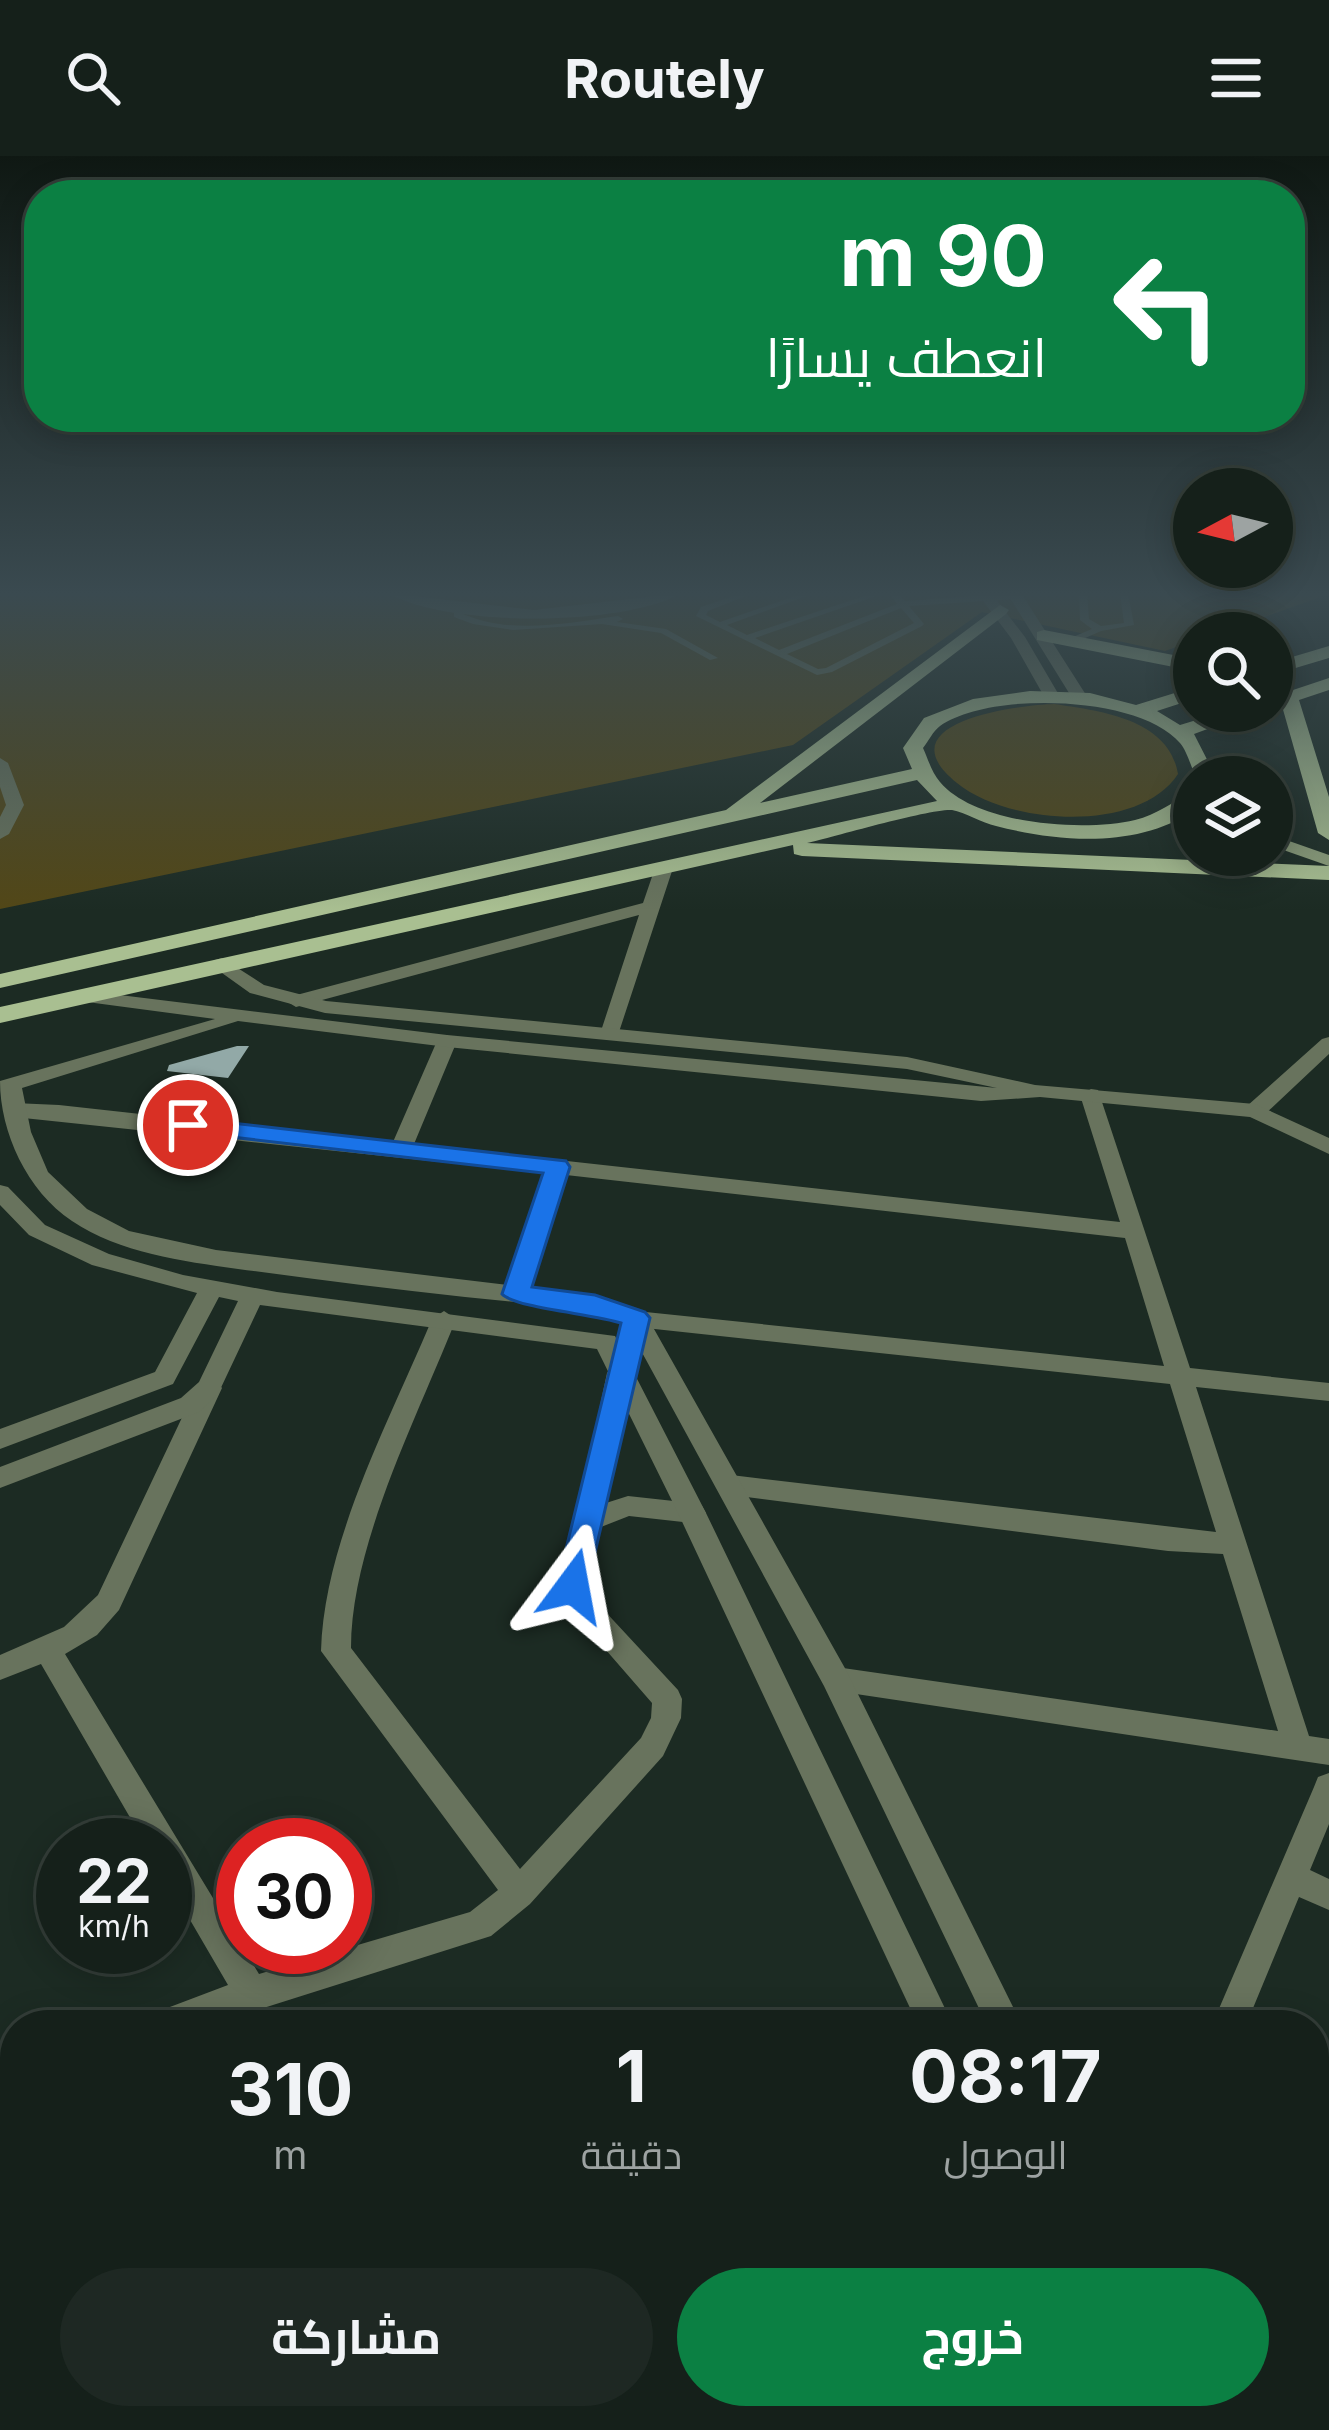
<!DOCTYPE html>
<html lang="ar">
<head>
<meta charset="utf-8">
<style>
  body { margin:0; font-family:Inter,Cairo,sans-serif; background:#1e2823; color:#f1f3f6; direction:rtl; height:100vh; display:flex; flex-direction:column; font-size:45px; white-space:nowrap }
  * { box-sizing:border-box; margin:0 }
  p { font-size:39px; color:#9da3a2 }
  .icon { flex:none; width:66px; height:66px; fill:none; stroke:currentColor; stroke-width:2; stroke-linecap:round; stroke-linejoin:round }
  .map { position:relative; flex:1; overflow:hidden; direction:ltr }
  .side { position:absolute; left:0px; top:1854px; width:1329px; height:420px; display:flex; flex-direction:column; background:#15201a; border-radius:48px 48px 0 0; box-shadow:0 6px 30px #0003,0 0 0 3px #343e39; direction:rtl }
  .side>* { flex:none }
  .guide { position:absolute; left:24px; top:24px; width:1281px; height:252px; border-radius:48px; box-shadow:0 6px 30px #0003,0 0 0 3px #343e39; direction:rtl; background:#0b8043; color:#fff; overflow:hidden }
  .needle { width:78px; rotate:263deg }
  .tools { position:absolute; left:1173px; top:312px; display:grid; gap:24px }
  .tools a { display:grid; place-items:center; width:120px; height:120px; border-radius:50%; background:#15201a; box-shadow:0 6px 30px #0003,0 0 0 3px #343e39; font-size:60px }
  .speed { position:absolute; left:36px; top:1662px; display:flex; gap:24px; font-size:60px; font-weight:700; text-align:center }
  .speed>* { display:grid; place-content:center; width:156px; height:156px; border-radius:50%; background:#15201a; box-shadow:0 6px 30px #0003,0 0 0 3px #343e39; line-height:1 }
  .speed small { font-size:30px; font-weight:400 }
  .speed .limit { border:18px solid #d22; background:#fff; color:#111 }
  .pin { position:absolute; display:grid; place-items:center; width:102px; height:102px; color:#fff; margin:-51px; border:6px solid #fff; border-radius:50%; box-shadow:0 3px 12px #0007 }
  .me { position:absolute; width:132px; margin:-66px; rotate:13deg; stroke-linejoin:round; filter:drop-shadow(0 0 9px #0008) }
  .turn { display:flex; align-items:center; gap:42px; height:252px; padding:0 60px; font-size:54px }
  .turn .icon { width:156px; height:156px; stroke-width:2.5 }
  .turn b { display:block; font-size:84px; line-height:102px }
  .eta { display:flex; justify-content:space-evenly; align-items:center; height:204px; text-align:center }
  .eta b { font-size:72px; font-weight:700; line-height:84px }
  .action { display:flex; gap:24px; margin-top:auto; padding:24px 60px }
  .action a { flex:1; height:138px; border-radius:72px; background:#0b8043; color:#fff; font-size:48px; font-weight:700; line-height:138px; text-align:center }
  .action a+a { background:#1e2823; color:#f1f3f6 }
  header { display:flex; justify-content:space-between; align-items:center; height:156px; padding:0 60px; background:#15201a; font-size:54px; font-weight:700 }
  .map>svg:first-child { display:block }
</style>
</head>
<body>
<header><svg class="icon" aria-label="menu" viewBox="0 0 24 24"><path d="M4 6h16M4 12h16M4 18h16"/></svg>Routely<svg class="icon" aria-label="search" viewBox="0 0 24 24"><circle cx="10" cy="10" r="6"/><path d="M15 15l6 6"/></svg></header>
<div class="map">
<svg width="1329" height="2274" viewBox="0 0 1329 2274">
  <rect width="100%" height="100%" fill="#1c2b23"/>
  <path fill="#524717" d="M0,437H1329V438L1219,477H1194V485L1165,495L982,456L793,589L0,753Z
    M1054,548C1101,555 1169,563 1178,618C1139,678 1008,669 957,627C881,566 1018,549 1054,548Z"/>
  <path fill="#92a9a7" d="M237,890H249L228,922L167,915L169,909Z"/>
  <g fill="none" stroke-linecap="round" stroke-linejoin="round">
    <path fill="#68735d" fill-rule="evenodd" d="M742,437H753L708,455L706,459L720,466L804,437H815L727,469L747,479L873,437H885L755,482L779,494L897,448L889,437H897L905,445L1016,437L1020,440L1016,443L909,450L924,468L922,470L832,516L817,519L696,460L701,451ZM901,452L914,467L826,512L818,513L787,498Z
      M1079,437H1087L1089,463L1101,470L1124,467L1120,437H1128L1134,469L1101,475L1074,487H1068V483L1092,473L1080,464Z
      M462,450L466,453L463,458C510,479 568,467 618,460L623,463L617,466L666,473L718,502L710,504L661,477L602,468L513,474L473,468L454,461V457Z"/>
    <path fill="#68735d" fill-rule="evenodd" d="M664,707L673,712L617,882H603L600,878L639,759L296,851L286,845L289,841L643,747L655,712Z
      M447,879L457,885L414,988L1120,1066L1080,939L1091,933L1098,934L1190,1212L1329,1227V1245L1196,1231L1309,1580L1329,1583V1609L836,1535L826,1532L821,1523L826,1514L836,1511L1278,1575L1223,1398L1168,1395L731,1339L722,1336L718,1329L722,1322L731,1319L1216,1376L1170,1228L636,1171L624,1163L636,1155L1164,1210L1125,1082L566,1019L528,1138L516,1146L504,1138L544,1017L14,961L3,954L14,947L59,949L393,986L437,885Z
      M1329,881V898L1263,960H1247L1244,955L1247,950L1322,883Z
      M444,1155L456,1163C418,1260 351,1388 351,1492L520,1713L641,1582L651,1562L652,1547L559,1440L607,1217L611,1211H629L633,1217L606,1347L628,1340L692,1347L702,1350L706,1357L702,1364L692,1367L629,1360L601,1371L588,1437L678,1534L682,1543L681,1562L663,1600L530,1748L491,1780L210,1869H149L154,1857L228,1829L165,1721V1689H146L41,1508L0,1524V1499L64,1471L98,1439L196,1232L200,1226H218L222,1232L119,1454L97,1479L65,1498L259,1818L470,1756L498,1734L321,1495C324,1385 390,1264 432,1163Z
      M1329,1617V1668L1310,1714L1329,1723V1754L1299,1741L1246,1869H1212L1314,1631L1318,1621Z
      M15,1907V1943L0,1949V1913Z
      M635,2259H675L680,2274H640Z"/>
    <path fill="#68735d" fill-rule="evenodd" d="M388,437L534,454L681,437C624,471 445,471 388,437Z
      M977,437H991L1025,481L1059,539L1057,542H1045L1011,482Z
      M1007,437H1021L1088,542L1086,545H1074Z
      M0,602L8,607L24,649L9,678L0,683V661L6,649L0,631Z
      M222,802L264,829L326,845L907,901L1035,929L1255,948L1329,982V998L1250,961L1040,941L981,945L447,891L238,865L22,932L31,976L48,1016L87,1053L129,1075L216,1094L574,1137L645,1157L846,1514L1022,1869H987L824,1530L627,1169C575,1149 520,1147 465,1141C389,1133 314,1123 238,1113C182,1105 120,1097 72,1065C27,1035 0,976 0,925L215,863L72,844L69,840L79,834L447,879L997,932L907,913L325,857L250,837L215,812V804Z
      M0,1029L8,1031L45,1069L109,1098L183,1119L277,1136L615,1180L706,1357L953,1869H918L678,1357L597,1193L260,1149L218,1238L199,1256L0,1332V1311L181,1242L199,1226L238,1145L219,1141L173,1228L0,1293V1273L155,1216L197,1137L92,1109L29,1079L0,1049Z
      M0,2064L15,2071V2175L0,2184Z
      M1314,2198L1329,2199V2239L1314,2238Z
      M660,2259H805L813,2274H668Z
      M953,2259H993L990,2274H950Z
      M1165,2259H1206L1212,2274H1171Z"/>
    <path fill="#8d9e7a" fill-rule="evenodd" d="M1272,679L1329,699V710L1272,690Z"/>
    <path fill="#a9bf91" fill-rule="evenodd" d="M1000,449L1009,454L1006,458L760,647L912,613L903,592L924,562L973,543L1030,535L1090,537L1136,549L1194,531V543L1157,555L1180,569L1226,555H1256L1194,578L1216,621H1196C1191,611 1187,595 1180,587C1140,539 989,535 940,570C933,575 928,586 923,592C928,603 932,617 940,626C976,669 1084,676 1135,664C1157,659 1173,644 1194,638V654C1138,693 1058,686 996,670C982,667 965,656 952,654C932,652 833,681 807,687L1329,710V724L802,700L794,698L793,689L0,867V851L937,645L917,624L0,832V818L726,654Z
      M1044,474L1194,503V515L1037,484V476Z
      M1329,490V502L1272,519V507Z
      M1329,522V534L1299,544L1329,641V684L1318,677L1282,550L1272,553V541Z"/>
  </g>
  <linearGradient id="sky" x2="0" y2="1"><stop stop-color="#0f1813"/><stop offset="0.58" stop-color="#3a4a50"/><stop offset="1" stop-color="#3a4a50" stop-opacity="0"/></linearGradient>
  <rect width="1329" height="755" fill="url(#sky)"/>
  <path fill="#1a73e8" stroke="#114b97" stroke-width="3" d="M188,962L566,1005L570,1011L532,1131L595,1139L645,1156L650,1162L585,1439L573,1443L562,1439L557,1430L621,1167C594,1158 515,1152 502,1138L543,1017L179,975L175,969L179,964Z"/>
</svg>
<div class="tools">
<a><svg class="needle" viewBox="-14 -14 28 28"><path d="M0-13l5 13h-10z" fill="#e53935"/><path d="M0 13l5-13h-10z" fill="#9da3a2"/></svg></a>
<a><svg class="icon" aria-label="search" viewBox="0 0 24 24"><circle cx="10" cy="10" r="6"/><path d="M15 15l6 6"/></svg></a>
<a><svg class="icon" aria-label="layers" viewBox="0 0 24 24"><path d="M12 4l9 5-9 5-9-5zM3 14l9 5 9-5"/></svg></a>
</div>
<div class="speed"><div>22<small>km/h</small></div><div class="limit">30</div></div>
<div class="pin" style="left:188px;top:969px;background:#d93025"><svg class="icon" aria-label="arrive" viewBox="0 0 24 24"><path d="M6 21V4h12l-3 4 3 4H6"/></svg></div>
<svg class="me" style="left:573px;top:1430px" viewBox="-20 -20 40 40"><path d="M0-17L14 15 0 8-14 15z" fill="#1a73e8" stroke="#fff" stroke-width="4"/></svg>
<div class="guide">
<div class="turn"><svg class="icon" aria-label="left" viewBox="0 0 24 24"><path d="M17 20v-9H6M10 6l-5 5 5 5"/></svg><div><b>90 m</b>انعطف يسارًا</div></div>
</div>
<section class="side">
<div class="eta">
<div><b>08:17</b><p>الوصول</p></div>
<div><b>1</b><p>دقيقة</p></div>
<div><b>310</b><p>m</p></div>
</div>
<div class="action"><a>خروج</a><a>مشاركة</a></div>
</section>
</div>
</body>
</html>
